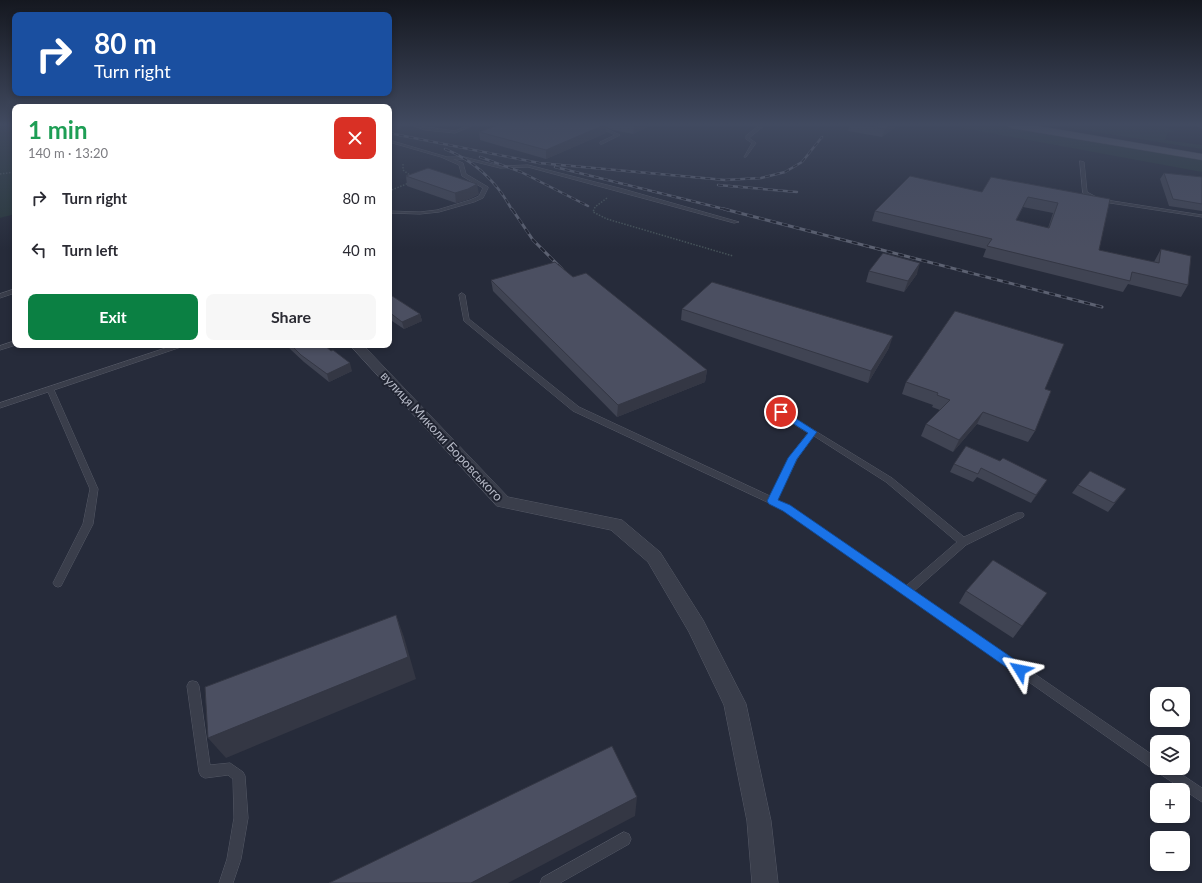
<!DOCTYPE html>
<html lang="en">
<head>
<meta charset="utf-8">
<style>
  body { margin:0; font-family:Lato,sans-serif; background:#f7f7f7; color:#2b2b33; height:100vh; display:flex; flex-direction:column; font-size:15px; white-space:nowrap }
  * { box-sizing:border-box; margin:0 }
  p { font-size:13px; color:#7c7c81 }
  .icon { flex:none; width:22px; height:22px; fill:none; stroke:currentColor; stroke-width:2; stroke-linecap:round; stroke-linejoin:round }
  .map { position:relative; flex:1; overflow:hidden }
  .drawer { position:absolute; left:12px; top:104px; width:380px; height:244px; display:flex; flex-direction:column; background:#fff; border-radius:8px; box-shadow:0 2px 6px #0003 }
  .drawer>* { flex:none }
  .hud { position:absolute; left:12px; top:12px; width:380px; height:84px; border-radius:8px; box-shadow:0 2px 6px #0003; background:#1a4fa0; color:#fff; overflow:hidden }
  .controls { position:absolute; left:1150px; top:687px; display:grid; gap:8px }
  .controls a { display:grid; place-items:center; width:40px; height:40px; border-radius:8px; background:#fff; box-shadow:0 2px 6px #0003; font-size:20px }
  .pin { position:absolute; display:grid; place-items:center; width:34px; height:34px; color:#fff; margin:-17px; border:2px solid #fff; border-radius:50%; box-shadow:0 1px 4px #0007 }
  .me { position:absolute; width:44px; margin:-22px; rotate:305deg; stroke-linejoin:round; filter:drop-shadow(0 0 3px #0008) }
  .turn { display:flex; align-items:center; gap:14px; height:84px; padding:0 16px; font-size:18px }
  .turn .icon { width:52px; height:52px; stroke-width:2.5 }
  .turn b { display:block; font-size:28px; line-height:34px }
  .round { display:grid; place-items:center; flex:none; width:42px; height:42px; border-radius:8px; background:#f7f7f7 }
  .overview { display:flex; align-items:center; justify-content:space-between; height:68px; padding:0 16px }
  h1 { font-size:24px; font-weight:700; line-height:30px; color:#1e9e55 }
  .action { display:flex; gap:8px; margin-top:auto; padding:8px 16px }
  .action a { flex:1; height:46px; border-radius:8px; background:#0b8043; color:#fff; font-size:16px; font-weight:700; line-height:46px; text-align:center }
  .action a+a { background:#f7f7f7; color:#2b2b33 }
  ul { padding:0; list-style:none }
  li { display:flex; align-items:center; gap:12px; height:52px; padding:0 16px }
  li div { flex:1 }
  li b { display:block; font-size:15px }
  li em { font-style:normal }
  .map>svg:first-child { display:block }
</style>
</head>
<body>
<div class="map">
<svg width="1202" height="883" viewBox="0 0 1202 883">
  <rect width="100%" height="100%" fill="#262b3a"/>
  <path fill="#29383c" d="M0,125H15V214L0,218Z
    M946,125H991L1202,160V172Z
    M1052,125H1161L1175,132H1168L1165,140L1202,145V149Z"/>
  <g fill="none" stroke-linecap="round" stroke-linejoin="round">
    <g stroke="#555966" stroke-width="1">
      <path id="service" d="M412,125L455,131L468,125H474L455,133L425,130Z
        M592,125H598L620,135L602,144H600V142L615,135Z
        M760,125H765L749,138L756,143L746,157H744L752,143L746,139V136Z
        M1197,125H1202V128Z
        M389,140L447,157H464L500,166L528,165L623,189L739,222L734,223L528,167L500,168L464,159H453L463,163L466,174L488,187V188L483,198L474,202L439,212L420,214L389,213V211L420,212L437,210L470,200L479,196L483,188L462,176L459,165L441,157L389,142Z
        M1080,161L1084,162L1087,192L1100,199L1202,215V217L1097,201L1083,193Z
        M15,289V293L0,298V294Z
        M462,293L465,295L469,319L579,407L770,496L790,456L808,433L778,414L777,412L778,410H781L892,478L964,537L1017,513H1023L1024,515L1023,517L966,545L914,591L1157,758V768H1172L1202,788V802L1157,772L784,510L573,411L464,321L459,295ZM814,436L886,482L957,542L906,586L790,506L777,500L797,459Z
        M15,341L16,345L0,350V346Z
        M175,345H185L184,346L54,390L98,489L93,524L61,586L58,587L55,586L53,583L83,524L90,489L48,392L0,408V403Z
        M193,681L197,682L199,686L210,765L230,763L243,772L245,776L248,818L241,859L233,883H219L227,859L234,818L233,779L228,775L205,778L201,776L199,772L187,686L189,682Z
        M624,832L629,834L631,839L629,844L560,883H540L542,878Z"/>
    </g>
    <g stroke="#555966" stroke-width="1">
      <path id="minor" d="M350,345H363L508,497L622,520L660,552L703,620L746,704L771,821L778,883H752L747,821L724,705L689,632L648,562L611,530L497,506Z"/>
    </g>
    <g stroke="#434754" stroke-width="1">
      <path id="primary" d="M1006,125H1032L1202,154V160L1011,128Z"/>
    </g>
    <path stroke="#465359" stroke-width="1.5" stroke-dasharray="1.5 1.5" stroke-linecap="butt" d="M403,164V170L411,176
      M0,174L15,172
      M389,191L409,183
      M607,198L595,207L593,212L607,219L733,256"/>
    <use href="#service" fill="#3a3e4b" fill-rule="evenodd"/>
    <use href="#minor" fill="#3a3e4b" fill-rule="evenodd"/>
    <use href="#primary" fill="#585c6b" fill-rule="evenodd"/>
    <g stroke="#5c6171" stroke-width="2.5">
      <path id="rail-far1" d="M389,133L539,163L725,180L761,178L785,172L802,162L822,137
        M445,149C475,161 497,182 512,210
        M480,157L521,172L588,206
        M555,167L728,210
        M718,185L797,192"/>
    </g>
    <g stroke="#5c6171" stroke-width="3">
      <path id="rail" d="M512,209L533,240L562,269
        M724,209L1102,307"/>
    </g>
    <use href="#rail-far1" stroke="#1f2330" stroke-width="1.5" stroke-dasharray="5" stroke-linecap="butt"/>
    <use href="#rail" stroke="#1f2330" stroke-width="2" stroke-dasharray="6" stroke-linecap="butt"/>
  </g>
  <path fill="#404453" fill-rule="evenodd" d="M389,125H407L393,131L389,130Z
    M498,125H652L633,134L613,130L606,127V133L546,159L480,140L479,132Z
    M850,125H898L882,137L848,131Z
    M1164,173L1202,177V211L1169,206L1160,179Z
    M406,176L479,194L469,199L456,203L407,186Z
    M982,192L1110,199L1099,250L1154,262L1155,260L1161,249L1188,285L1181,297L1128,284L1123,292L983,257L986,249L872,221L875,211ZM1023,207L1053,213L1048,228L1016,221Z
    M869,271L917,274L904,292L866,282Z
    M573,277L707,370L705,382L617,417L493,291L491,280Z
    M389,294L420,314L422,321L404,329L389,319Z
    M682,309L889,348L868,383L681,320Z
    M288,345H324L352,371L329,382L304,362L290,349Z
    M906,382L1045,389L1035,431L1028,442L977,424L953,452L921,436L926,424L940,410L932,407L933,405L902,394Z
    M1000,461L1047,480L1031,503L977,477L973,482L950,472L954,464Z
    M1078,485L1126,489L1108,512L1072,493Z
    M966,591L1047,593L1013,638L959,603Z"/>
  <path fill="#343744" d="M392,125H407L393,131Z
    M604,125H606V133L546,159V150Z
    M652,125L633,134L634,126Z
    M889,125H898L882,137L885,129Z
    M477,184L479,194L469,199L456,203L455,193Z
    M920,263L917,274L904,292L908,281Z
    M420,314L422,321L404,329L402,322Z
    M893,336L889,348L868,383L871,371Z
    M350,363L352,371L329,382L327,374Z
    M707,370L705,382L617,417L618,405Z
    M983,412L977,424L953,452L959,440Z
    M1047,480L1042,488L1031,503L1036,495Z
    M396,615L404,637L416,679L226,758L208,738Z
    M637,797L635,816L508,883H471Z"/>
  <path fill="#4b4f61" stroke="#343744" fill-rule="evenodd" d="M498,125H604L546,150L479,132Z
    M866,125H889L885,129Z
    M428,168L477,184L468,189L455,193L406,176Z
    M1164,173L1202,177V204L1173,199Z
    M910,176L982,192L991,177L1110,199L1099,250L1159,263L1161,249L1191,256L1188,285L1132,272L1130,281L987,246L992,239L875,211ZM1028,197L1058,203L1049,228L1016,220Z
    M883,253L920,263L908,281L869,271Z
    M555,262L573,277L586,273L707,370L618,405L491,280Z
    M712,282L893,336L871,371L682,309Z
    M389,294L420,314L402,322L389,312Z
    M955,311L1064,344L1045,389L1051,391L1035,431L983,412L959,440L926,424L950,400L937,395L938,393L906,382Z
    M291,345H324L331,351L333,350L350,363L327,374L301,355Z
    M966,446L1000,461L1003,458L1047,480L1036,495L981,468L978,474L954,464Z
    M1090,471L1126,489L1114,503L1078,485Z
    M993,560L1047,593L1022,626L966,591Z
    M396,615L408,657L208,738L205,687Z
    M612,746L637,797L471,883H329Z"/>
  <linearGradient id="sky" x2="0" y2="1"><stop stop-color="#151820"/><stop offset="0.5" stop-color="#414a60"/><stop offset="1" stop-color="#414a60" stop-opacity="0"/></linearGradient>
  <rect width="1202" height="249" fill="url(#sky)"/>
  <path fill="#1a73e8" stroke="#114b97" d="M781,409L817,432L797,459L778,500L790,505L1024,666L1026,670L1024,674L1020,676L1016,674L783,511L769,504L767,501L788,458L808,433L778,414L776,412L778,410Z"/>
  <g text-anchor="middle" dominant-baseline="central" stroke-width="4" stroke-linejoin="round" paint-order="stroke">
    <g font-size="13" fill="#b5b9c6" stroke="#1f2330">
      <text transform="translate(442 436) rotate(47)">вулиця Миколи Боровського</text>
    </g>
  </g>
</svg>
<div class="controls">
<a><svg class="icon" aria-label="search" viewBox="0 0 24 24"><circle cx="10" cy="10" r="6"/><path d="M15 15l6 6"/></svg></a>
<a><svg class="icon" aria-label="layers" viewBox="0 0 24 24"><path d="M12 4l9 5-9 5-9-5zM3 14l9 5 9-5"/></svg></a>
<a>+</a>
<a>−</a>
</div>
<div class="pin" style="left:781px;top:412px;background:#d93025"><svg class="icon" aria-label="arrive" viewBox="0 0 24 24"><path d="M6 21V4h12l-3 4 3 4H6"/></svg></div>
<svg class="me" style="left:1020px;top:670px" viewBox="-20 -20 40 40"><path d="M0-17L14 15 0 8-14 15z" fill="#1a73e8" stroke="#fff" stroke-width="4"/></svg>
<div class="hud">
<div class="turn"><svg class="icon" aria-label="right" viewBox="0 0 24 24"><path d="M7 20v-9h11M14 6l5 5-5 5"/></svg><div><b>80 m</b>Turn right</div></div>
</div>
<section class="drawer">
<div class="overview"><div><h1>1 min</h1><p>140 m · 13:20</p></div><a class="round" style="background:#d93025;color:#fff"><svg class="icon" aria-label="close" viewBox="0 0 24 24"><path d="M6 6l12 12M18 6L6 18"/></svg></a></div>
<ul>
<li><svg class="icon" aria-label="right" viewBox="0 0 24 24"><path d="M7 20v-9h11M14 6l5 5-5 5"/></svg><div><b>Turn right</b></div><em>80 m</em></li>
<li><svg class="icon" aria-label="left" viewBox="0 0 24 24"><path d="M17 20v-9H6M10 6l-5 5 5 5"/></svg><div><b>Turn left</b></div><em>40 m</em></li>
</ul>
<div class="action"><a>Exit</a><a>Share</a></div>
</section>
</div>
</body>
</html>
